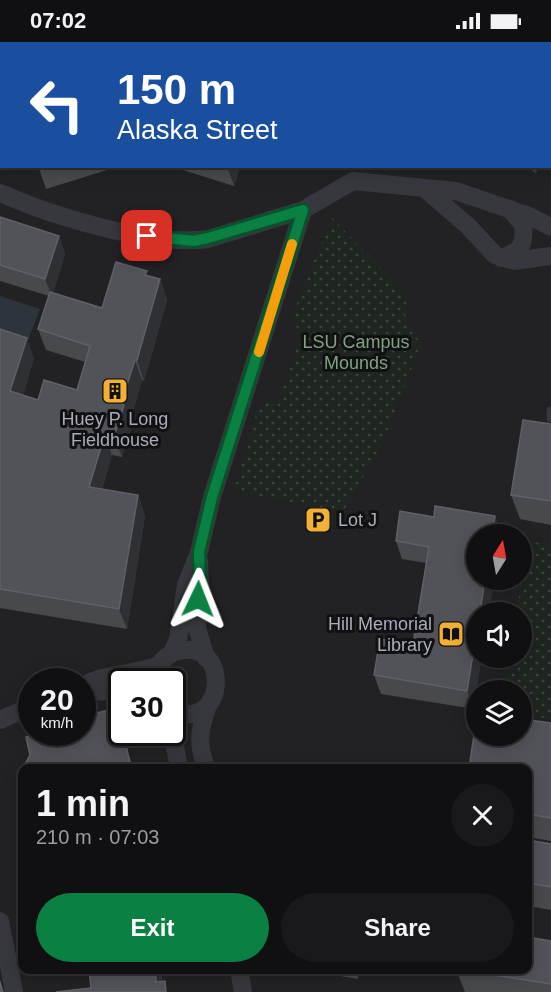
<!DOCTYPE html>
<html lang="en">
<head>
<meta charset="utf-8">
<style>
  body { margin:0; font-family:Helvetica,sans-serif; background:#19191b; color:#f1f3f6; height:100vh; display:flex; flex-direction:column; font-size:22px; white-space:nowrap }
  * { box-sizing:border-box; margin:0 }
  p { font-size:20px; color:#9c9d9f }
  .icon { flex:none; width:33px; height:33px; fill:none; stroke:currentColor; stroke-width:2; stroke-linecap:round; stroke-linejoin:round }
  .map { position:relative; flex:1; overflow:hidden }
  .panel { position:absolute; left:18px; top:722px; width:514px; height:210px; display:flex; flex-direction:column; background:#101012; border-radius:12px; box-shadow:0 3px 15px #0003,0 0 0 2px #303032 }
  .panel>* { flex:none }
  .top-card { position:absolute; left:0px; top:0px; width:552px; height:126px; box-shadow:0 3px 15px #0003,0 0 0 2px #303032; background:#1a4fa0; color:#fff; overflow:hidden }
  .needle { width:39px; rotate:11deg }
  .controls { position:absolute; left:466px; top:482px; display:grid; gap:12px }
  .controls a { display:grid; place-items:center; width:66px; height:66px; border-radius:50%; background:#101012; box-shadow:0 3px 15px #0003,0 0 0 2px #303032; font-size:30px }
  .speed { position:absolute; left:18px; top:626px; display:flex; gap:12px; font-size:30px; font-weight:700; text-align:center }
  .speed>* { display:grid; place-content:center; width:78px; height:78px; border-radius:50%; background:#101012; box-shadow:0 3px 15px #0003,0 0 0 2px #303032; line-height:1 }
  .speed small { font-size:15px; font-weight:400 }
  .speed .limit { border:3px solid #111; border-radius:9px; background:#fff; color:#111 }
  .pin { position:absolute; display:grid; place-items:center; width:51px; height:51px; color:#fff; margin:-26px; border-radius:12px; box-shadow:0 3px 9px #0006 }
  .me { position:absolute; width:66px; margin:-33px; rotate:2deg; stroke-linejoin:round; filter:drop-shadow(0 0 4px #0008) }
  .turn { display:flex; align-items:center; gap:21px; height:126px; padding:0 18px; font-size:27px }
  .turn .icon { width:78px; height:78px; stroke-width:2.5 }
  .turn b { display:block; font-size:42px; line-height:51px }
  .round { display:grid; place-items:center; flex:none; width:63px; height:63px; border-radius:32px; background:#19191b }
  .overview { display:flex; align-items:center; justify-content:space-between; height:102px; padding:0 18px }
  h1 { font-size:36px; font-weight:600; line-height:45px }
  .primary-button { display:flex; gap:12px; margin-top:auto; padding:12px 18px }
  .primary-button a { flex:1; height:69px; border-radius:36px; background:#0b8043; color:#fff; font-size:24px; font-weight:600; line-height:69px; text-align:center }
  .primary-button a+a { background:#19191b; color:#f1f3f6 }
  .status { display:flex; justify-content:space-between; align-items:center; height:42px; padding:0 30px; background:#101012; direction:ltr }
  .status svg { height:16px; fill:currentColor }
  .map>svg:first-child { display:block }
</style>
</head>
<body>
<div class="status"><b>07:02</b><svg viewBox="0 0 49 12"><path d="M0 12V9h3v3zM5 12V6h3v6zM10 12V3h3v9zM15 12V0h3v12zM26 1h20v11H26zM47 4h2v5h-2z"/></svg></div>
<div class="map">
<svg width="551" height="950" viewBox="0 0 551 950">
  <defs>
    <pattern id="grass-dots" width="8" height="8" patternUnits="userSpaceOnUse" patternTransform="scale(1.5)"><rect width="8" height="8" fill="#1e261f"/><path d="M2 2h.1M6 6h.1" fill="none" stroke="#3c433d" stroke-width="1.8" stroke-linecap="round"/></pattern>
  </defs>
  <rect width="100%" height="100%" fill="#161618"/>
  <path fill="#222225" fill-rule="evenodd" d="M0,0H551V950H0ZM2,2H550V124H2ZM477,492H522V537H477ZM477,570H522V615H477ZM32,639H82V690H32ZM122,639H172V690H122ZM477,648H522V693H477ZM22,726H528V927H22Z"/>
  <path fill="url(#grass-dots)" d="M332,176L407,253L405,278L421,302L383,400L343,470L234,449L257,369L265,359H279L301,294L292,275C304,241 319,209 332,176Z
    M527,499L551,503V677L522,673V648H506L511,615H522V570H517Z"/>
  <path fill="#2c353c" d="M0,254L40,267L26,304L0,296Z"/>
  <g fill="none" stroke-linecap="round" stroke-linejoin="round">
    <path stroke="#37383d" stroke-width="9" d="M551,369V376"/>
    <path stroke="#37383d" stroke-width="18" d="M296,0V2
      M424,146L468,184L495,213L514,219L551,214
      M0,151C52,174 152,205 208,197L303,168L353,139L456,149L529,174L551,185
      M501,216C521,209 525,204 523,183L510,167
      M199,518L200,542L197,586L206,616
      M171,612L178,598L186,543L199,510L212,455L303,168
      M154,639C156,626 162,615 175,610C231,592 229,691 172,669
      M82,644C106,631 134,633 160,623
      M82,650L122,649
      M0,678L32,664
      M172,689L179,726
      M206,726C197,700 199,688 208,663
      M0,879L14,950
      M239,927L243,950"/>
  </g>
  <path fill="#47494d" d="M0,0L2,2V73H0Z
    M38,124H120L46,147Z
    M170,124H240L234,144Z
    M526,124H540L536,131Z
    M0,175L59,194L65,212L53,251L102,266L148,234L160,237L167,258L144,339L142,338L130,378L132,383L122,415L112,413L102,447L138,453L145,474L127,587L0,566V287L34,316L23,353L38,358L77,348L85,320L46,308L38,287L49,254L0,239Z
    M551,382V483L520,477L511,453Z
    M495,474L502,492H477L474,667L381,652L374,633L413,602L426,521L402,517L396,499L434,475Z
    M530,668L534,678L551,681V799L528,795V726Z
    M528,798L551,802V868L528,864Z
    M551,899V950H465L456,927Z
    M300,927H360L358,937Z"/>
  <path fill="#2f3033" d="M551,70V108L550,109V71Z
    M227,124H240L234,144Z
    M534,124H540L536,131Z
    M59,194L65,212L52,255L45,237Z
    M160,237L167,258L144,339L137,318Z
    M27,296L34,316L18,370L10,349Z
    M135,318L142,338L130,378L132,383L122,415L114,395L121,361Z
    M105,392L112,413L96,466L89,445Z
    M138,453L145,474L127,587L119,567Z
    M495,474L502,492H492Z
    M485,537H495L489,570H480Z
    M477,587V615H482L474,667L467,649Z
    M110,668L119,693L127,726L119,705Z
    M530,668L539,693L529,678Z
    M126,703L134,726H131Z
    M155,927H161L164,950L156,940Z
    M355,927H360L358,937Z"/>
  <path fill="#525359" stroke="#5f6168" stroke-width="1.5" d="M0,0H52L53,2H2V45L0,46Z
    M328,0H358L359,2H328Z
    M551,18V70L550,71V19Z
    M0,175L59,194L45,237L0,223Z
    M116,220L147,229L145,233L160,237L137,318H135L121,361L124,363L114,395L105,392L89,445L138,453L119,567L0,547V287L27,296L10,349L38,358L44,338L77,348L90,304L38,287L50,250L102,266Z
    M523,378L551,382V459L511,453Z
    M435,464L495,474L492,492H477V537H485L480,570H477V587L467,649L374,633L380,597L413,602L429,505L396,499L400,469L434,475Z
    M522,667L530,668L529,678L551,681V776L528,772V726H469L477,673V693H522Z
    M110,668L119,705L126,703L131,726H23L30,713L26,695L46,690H82V674Z
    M528,798L551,802V845L528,841Z
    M528,895L551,899V942L456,927H528Z
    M89,927H155L156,940L165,939L166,950H56L91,946Z
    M0,939V940L3,950H0Z"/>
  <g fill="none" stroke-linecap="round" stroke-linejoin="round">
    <g stroke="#07532c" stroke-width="15">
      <path id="route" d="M147,194L194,199L208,196L303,168L212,455L199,510L200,542L198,557"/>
    </g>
    <use href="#route" stroke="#0b8043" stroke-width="10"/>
    <path stroke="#f59e0b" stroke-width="10" d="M259,310L292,202"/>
  </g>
  <defs>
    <g id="building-square" transform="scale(1.35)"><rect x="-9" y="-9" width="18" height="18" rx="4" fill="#f2b134" stroke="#111113"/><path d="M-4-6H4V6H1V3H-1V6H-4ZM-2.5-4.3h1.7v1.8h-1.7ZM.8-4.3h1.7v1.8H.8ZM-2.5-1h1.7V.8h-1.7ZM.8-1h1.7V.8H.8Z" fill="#111"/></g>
    <g id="parking-square" transform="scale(1.35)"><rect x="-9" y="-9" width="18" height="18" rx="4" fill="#f2b134" stroke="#111113"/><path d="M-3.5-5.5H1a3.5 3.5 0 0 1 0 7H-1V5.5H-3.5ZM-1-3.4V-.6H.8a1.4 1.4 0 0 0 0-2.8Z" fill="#111"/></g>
    <g id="library-square" transform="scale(1.35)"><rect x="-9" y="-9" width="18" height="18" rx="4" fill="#f2b134" stroke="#111113"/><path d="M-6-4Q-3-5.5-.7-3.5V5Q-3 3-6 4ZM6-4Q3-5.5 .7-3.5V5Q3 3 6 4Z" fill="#111"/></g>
  </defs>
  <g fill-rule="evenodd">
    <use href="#building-square" x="115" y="349"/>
    <use href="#parking-square" x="318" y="478"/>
    <use href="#library-square" x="451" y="592"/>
  </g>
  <g text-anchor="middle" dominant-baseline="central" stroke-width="6" stroke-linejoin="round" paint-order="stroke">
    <g font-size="18" fill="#7fa381" stroke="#111113">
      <text x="356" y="300">LSU Campus<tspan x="356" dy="21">Mounds</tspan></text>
    </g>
    <g font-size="18" fill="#a8adb8" stroke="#111113">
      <text x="115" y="377">Huey P. Long<tspan x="115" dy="21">Fieldhouse</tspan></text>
      <text x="338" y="478" text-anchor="start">Lot J</text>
      <text x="432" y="582" text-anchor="end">Hill Memorial<tspan x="432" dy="21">Library</tspan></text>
    </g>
  </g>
</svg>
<div class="controls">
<a><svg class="needle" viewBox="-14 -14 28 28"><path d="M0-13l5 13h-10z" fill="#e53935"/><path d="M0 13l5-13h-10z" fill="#9c9d9f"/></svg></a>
<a><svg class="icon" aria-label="sound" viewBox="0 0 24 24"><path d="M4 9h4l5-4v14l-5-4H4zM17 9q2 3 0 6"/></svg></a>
<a><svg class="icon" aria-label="layers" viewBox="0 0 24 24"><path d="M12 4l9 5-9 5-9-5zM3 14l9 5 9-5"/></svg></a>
</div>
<div class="speed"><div>20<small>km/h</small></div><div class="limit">30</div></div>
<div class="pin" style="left:147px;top:194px;background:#d93025"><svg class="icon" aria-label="arrive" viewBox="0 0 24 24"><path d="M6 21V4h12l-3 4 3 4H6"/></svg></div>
<svg class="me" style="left:198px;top:557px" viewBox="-20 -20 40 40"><path d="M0-17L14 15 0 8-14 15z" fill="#0b8043" stroke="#fff" stroke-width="4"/></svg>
<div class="top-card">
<div class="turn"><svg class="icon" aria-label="left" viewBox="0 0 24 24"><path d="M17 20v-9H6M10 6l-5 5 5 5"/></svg><div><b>150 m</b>Alaska Street</div></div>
</div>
<section class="panel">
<div class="overview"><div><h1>1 min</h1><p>210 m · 07:03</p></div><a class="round"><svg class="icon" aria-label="close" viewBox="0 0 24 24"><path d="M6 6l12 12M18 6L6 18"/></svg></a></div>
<div class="primary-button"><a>Exit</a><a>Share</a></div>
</section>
</div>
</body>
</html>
